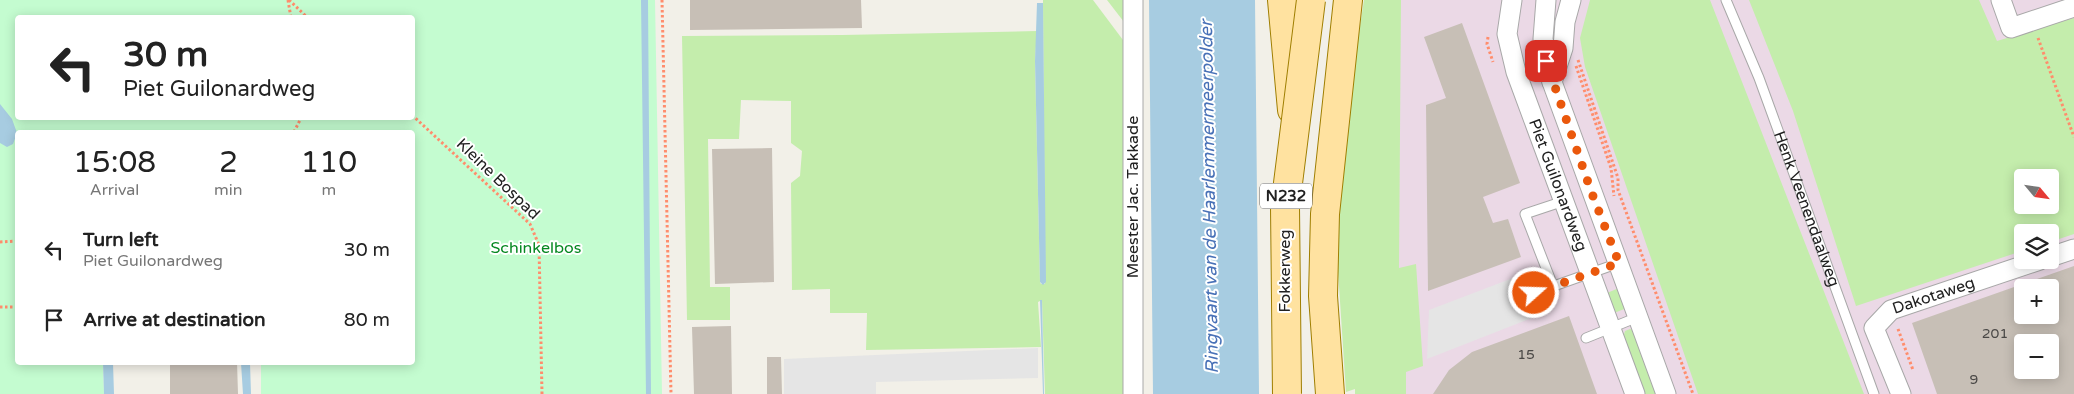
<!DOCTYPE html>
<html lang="en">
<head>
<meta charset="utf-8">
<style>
  body { margin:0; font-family:"Varela Round",sans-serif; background:#f6f6f6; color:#222; height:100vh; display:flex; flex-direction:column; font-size:19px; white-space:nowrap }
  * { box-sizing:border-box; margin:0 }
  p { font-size:16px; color:#767676 }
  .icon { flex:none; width:28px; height:28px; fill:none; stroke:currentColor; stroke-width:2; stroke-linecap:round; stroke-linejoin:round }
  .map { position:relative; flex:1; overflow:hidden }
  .side { position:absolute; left:15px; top:130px; width:400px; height:235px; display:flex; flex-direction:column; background:#fff; border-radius:5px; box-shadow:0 2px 12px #0003 }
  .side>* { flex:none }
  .banner { position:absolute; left:15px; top:15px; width:400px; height:105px; border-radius:5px; box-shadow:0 2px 12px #0003; background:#fff; color:#222; overflow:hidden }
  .needle { width:32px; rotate:119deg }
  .buttons { position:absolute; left:2014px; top:169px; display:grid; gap:10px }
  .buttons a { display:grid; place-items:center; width:45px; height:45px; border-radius:5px; background:#fff; box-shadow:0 2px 12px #0003; font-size:25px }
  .pin { position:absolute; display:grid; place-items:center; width:42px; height:42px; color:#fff; margin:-21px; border-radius:10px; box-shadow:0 2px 8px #0006 }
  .me { position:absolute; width:55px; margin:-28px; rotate:70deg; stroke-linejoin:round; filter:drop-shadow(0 0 4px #0008) }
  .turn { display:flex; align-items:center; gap:18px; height:105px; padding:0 25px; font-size:22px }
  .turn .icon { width:65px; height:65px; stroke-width:2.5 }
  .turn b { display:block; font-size:35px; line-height:42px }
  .eta { display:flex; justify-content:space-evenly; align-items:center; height:85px; text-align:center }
  .eta b { font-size:30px; font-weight:600; line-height:35px }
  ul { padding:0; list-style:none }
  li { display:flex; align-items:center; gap:15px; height:70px; padding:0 25px }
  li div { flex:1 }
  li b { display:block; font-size:19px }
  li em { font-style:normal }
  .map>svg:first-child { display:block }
</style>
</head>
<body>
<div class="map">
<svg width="2074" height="394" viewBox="0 0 2074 394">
  <rect width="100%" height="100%" fill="#f2f0e8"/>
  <path fill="#ebd9e6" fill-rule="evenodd" d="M1387,0H2074V394H1376ZM2022,178H2050V205H2022ZM2022,232H2050V260H2022ZM2022,288H2050V315H2022ZM2022,342H2050V370H2022Z"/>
  <path fill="#c4edac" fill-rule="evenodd" d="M1043,0H1093L1123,40L1126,394H1045L1042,300L1038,302L1041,347L866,350L867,313H830V289L792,290L791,183L800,176L802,151L791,143V101L741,100L739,139H708L710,287H730V320H687L682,36L842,35L1037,31L1035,61L1040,282L1041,284H1045Z
    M1107,0H1124V22Z
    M1364,0H1401L1399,268L1416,264L1423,366L1406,372V394H1355V389L1346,392L1337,256L1339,206L1352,78Z
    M1590,0H1710L1864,394H1698L1585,67L1580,38Z
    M1749,0H1979L1997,41L2074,18V234L2050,242V232H2022V251L1856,306L1793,111ZM2022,178H2050V205H2022Z
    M1619,288L1627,308L1614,313L1607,293Z
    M1630,329L1633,330L1658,394H1644L1623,338L1625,331Z"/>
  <path fill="#c4fcd0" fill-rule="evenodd" d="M0,0H655L662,394H261V363L412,362V132H18V362L103,363L104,394H0ZM18,18H412V118H18Z"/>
  <path fill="#e5e5e5" d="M1526,273L1542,314L1427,359L1429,310Z
    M1038,348V378L876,382V394H784V359Z"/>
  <path fill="#a7cce1" d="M641,0H648L651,394H646Z
    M1149,0H1255L1259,394H1153Z
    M1037,3H1043L1046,282L1043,285L1040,282L1035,61Z
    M0,104L12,119L17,133L13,144L7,147L0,143Z
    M1040,300H1042L1044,394H1043Z
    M103,363H113L114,394H104Z
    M241,363H250L251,394H243Z"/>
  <path fill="#c7bfb6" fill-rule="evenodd" d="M690,0H861L862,28L690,30Z
    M1462,23L1520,183L1483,197L1493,223L1508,219L1521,257L1428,291L1426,105L1446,98L1424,37Z
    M772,148L774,282L715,284L712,149Z
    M2074,266V394H1937L1912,323ZM2022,288H2050V315H2022ZM2022,342H2050V370H2022Z
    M1569,316L1597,394H1433L1449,370L1472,352Z
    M731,326L732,394H694L692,327Z
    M767,357H781L782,394H767Z
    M170,362H237L238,394H170Z"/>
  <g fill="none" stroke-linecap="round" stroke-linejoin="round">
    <g stroke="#a8a8a8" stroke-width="11">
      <g id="lane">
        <path id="s1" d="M1726,0L1759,78L1874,394"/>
        <path d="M1553,286L1525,214L1564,201"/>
        <path d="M1534,293L1619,263"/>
        <path d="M1586,338L1638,317"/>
      </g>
    </g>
    <g stroke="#a8a8a8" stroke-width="21">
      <g id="street">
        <path id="s2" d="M1512,0L1507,34L1516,72L1635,394"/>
        <path d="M1546,0L1543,39L1552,82L1666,394"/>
        <path d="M2001,0L2011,28L2074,7"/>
        <path d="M1552,82L1563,48L1565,22L1571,0"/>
        <path d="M2050,257L2074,249"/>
        <path d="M1133,394V0"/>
        <path id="s3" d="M1901,394L1874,328L1891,310L2040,260"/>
      </g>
    </g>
    <g stroke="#9f7e00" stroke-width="30">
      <path id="primary" d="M1282,0L1292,110
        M1330,394L1323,296L1325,214L1348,0"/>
    </g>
    <path stroke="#ff8d6c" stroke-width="3" stroke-dasharray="2.5 2.5" stroke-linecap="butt" d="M288,0L291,18
      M289,0L308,18
      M662,0L671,394
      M1488,37L1487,44L1493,62
      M2038,38L2074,137
      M1578,60L1618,178V190L1693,394
      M1576,66L1611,168L1614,196
      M412,115L530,224L539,245L542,394
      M294,132L301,118
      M0,242L18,241
      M0,307H18
      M1898,329L1913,370"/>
    <use href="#lane" stroke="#fff" stroke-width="9"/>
    <use href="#street" stroke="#fff" stroke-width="19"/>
    <use href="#primary" stroke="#ffe2a0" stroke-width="28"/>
    <g stroke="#9f7e00" stroke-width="30" stroke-linecap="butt">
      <path id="primary-bridge" d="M1287,394L1285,207L1311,0"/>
    </g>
    <use href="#primary-bridge" stroke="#ffe2a0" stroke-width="28"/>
  </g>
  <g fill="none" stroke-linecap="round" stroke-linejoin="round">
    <path stroke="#ea580c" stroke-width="9" stroke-dasharray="0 16.2" d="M1534,293L1619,263L1591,191L1546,61"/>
  </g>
  <g text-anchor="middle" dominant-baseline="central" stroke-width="4" stroke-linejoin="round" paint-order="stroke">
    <g font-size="14" fill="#4a4846">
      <text x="1995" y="333">201</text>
      <text x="1526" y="354">15</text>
      <text x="1974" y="379">9</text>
    </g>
    <rect fill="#fff" stroke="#646464" stroke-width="1" x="1260" y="183.5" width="52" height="25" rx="4"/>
    <g font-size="15" font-weight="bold" fill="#212121">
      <text x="1286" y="196">N232</text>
    </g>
    <g font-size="16" fill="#212121" stroke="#fff">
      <text transform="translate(498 179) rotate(44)">Kleine Bospad</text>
      <text stroke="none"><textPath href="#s2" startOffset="194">Piet Guilonardweg</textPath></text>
      <text transform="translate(1133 197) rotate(-90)">Meester Jac. Takkade</text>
      <text stroke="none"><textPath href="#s1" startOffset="224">Henk Veenendaalweg</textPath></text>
      <text transform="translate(1285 271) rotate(-90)">Fokkerweg</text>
      <text stroke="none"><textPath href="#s3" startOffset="141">Dakotaweg</textPath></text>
    </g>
    <g font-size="16" fill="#068821" stroke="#fff">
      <text x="536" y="248">Schinkelbos</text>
    </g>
    <g font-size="18" font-style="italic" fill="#4871b7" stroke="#fff">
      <text transform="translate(1209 197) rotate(-91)">Ringvaart van de Haarlemmermeerpolder</text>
    </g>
  </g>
</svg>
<div class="buttons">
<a><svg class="needle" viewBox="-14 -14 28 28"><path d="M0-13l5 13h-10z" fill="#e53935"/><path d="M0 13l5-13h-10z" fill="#767676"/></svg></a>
<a><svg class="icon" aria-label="layers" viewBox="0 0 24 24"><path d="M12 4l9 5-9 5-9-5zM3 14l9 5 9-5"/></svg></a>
<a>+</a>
<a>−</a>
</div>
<div class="pin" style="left:1546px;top:61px;background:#d93025"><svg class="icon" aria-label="arrive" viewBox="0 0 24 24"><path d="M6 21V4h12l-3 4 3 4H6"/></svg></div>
<svg class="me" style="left:1534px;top:293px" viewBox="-20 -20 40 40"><circle r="17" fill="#ea580c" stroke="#fff" stroke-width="3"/><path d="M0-11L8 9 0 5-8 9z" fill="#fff"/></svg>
<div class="banner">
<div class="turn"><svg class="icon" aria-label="left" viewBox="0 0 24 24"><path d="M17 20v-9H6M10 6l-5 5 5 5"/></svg><div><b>30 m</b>Piet Guilonardweg</div></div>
</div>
<section class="side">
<div class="eta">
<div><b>15:08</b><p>Arrival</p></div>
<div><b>2</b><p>min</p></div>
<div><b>110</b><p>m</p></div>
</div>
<ul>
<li><svg class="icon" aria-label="left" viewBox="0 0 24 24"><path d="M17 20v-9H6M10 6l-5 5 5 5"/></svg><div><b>Turn left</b><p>Piet Guilonardweg</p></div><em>30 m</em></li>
<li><svg class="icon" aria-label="arrive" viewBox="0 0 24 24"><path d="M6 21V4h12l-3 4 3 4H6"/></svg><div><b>Arrive at destination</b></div><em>80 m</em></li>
</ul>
</section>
</div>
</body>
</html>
